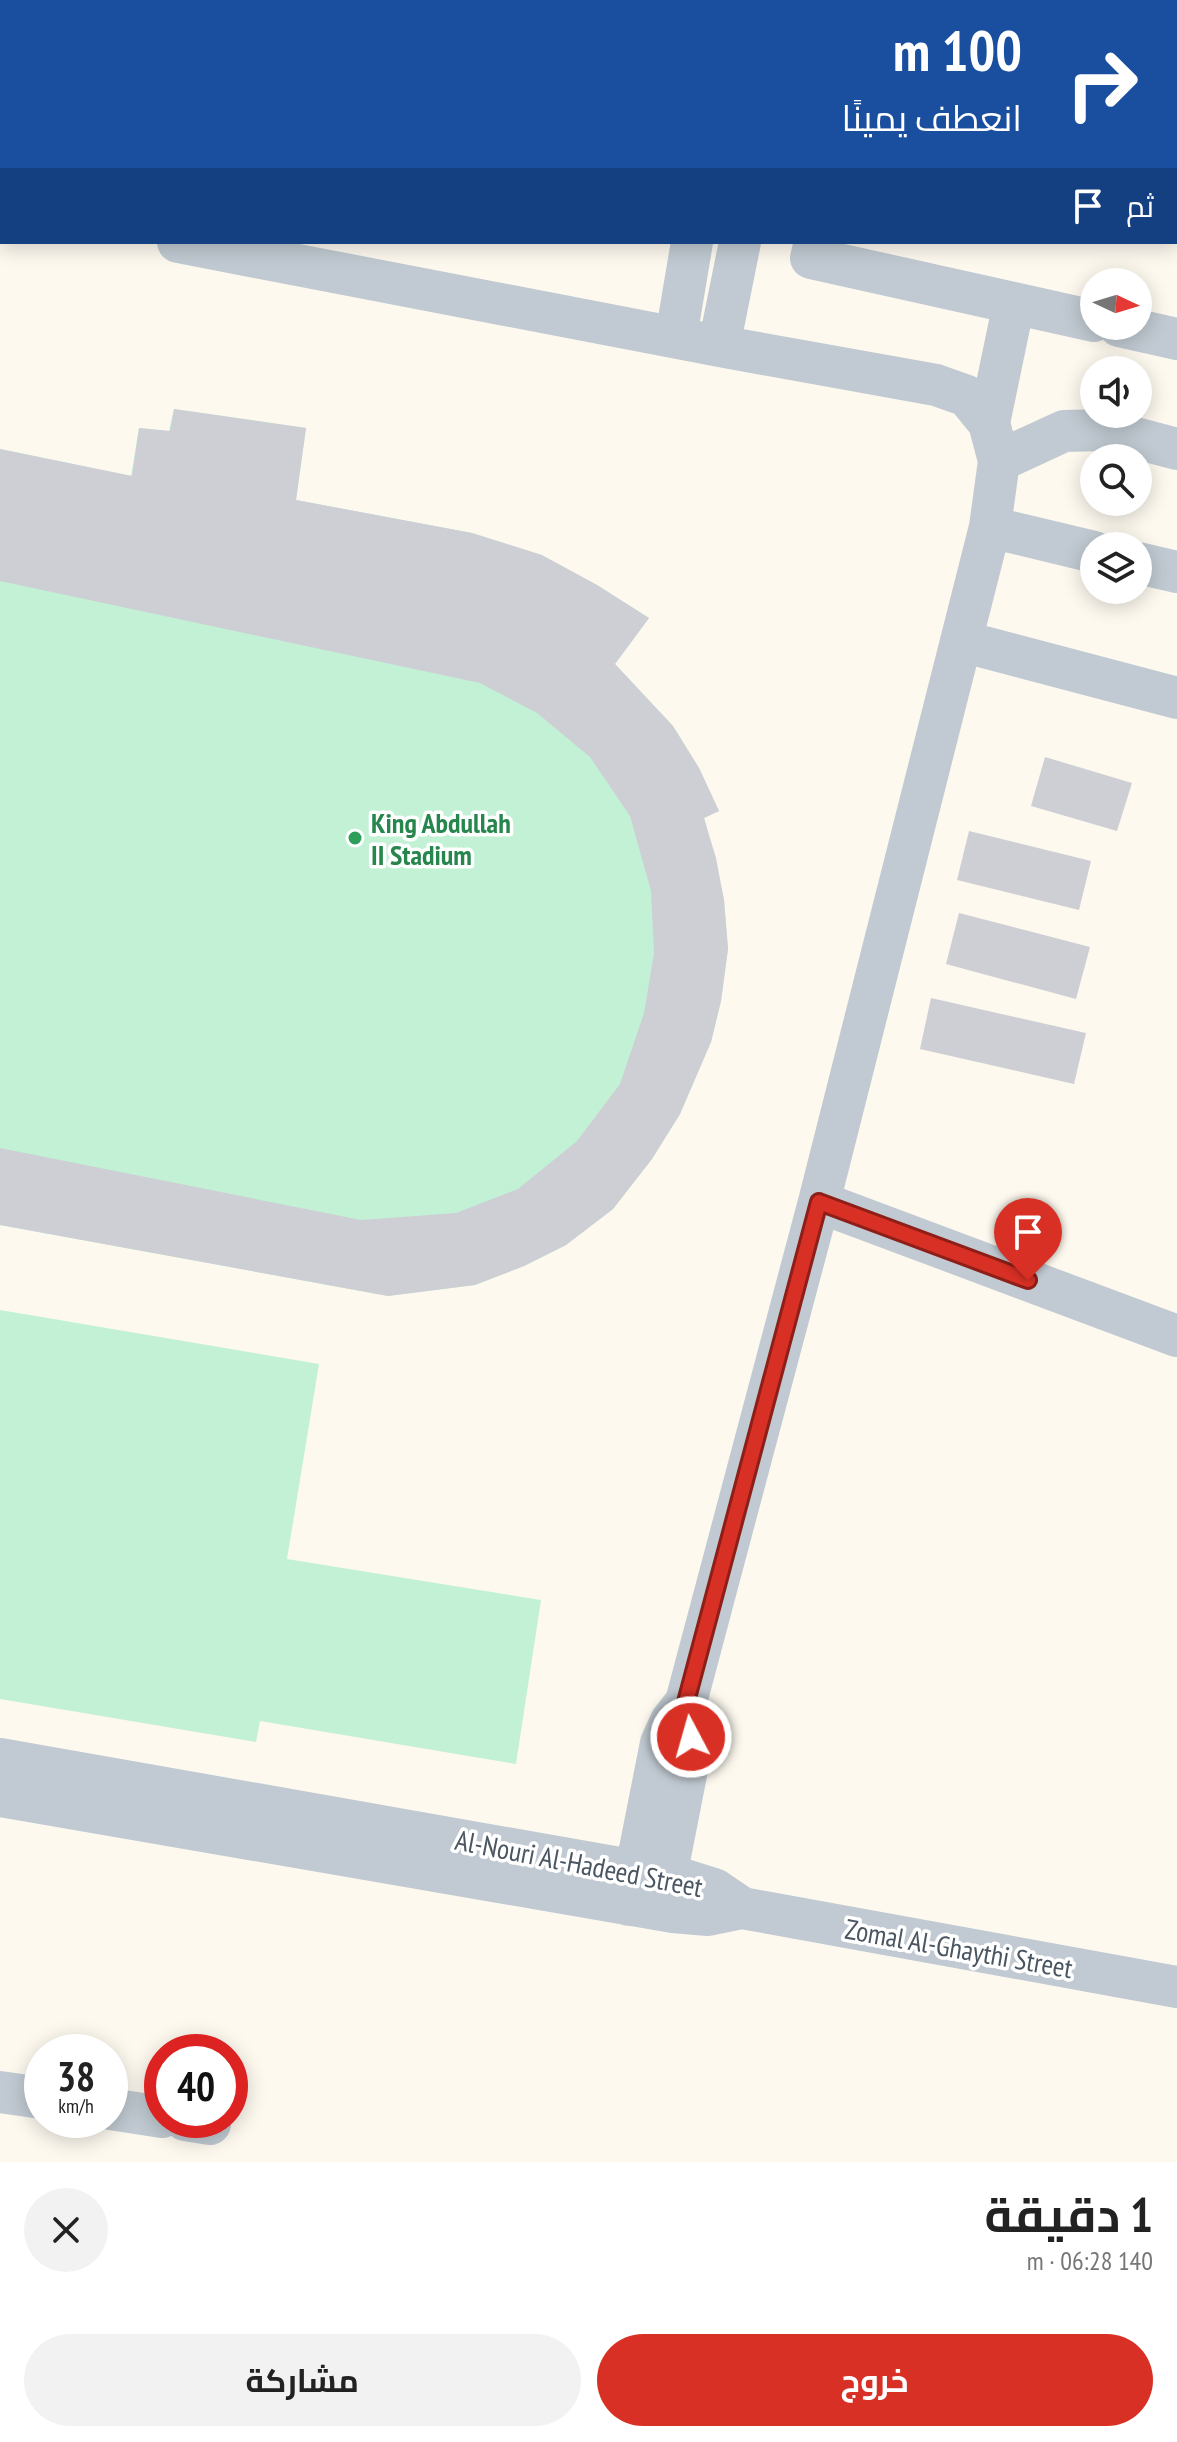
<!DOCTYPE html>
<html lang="ar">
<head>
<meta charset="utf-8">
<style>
  body { margin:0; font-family:"PT Sans Narrow",Cairo,sans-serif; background:#f2f2f2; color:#222; direction:rtl; height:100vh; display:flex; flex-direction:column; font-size:30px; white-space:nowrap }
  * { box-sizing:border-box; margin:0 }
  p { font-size:26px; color:#767676 }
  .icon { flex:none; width:44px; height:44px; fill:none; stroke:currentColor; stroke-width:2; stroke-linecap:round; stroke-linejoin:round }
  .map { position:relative; height:2162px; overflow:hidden; direction:ltr }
  .side { display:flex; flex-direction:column; background:#fff; flex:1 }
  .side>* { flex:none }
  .guide { position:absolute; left:0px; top:0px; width:1178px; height:244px; box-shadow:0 4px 20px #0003; direction:rtl; background:#1a4fa0; color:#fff; overflow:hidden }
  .needle { width:52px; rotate:94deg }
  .tools { position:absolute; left:1080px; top:268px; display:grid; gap:16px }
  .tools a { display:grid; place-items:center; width:72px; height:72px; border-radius:50%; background:#fff; box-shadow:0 4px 20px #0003; font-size:40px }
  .speed { position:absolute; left:24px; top:2034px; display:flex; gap:16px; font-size:40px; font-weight:700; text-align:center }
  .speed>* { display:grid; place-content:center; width:104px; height:104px; border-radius:50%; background:#fff; box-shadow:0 4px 20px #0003; line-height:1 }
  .speed small { font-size:20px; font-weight:400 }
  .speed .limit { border:12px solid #d22; background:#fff; color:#111 }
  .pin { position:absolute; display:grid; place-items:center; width:68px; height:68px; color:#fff; margin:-82px -34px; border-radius:50% 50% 50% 0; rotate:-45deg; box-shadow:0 0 8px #0007 }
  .pin .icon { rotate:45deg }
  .me { position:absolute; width:88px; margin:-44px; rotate:354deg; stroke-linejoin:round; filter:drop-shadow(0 0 6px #0008) }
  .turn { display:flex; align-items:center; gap:28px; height:168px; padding:0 24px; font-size:36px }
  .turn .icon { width:104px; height:104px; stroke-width:2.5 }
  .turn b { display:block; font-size:56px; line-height:68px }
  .then { display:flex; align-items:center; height:76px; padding:0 24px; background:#0003; gap:16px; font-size:30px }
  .round { display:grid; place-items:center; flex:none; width:84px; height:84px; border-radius:42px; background:#f2f2f2 }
  .summary { display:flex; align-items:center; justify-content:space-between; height:136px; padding:0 24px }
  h1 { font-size:48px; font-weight:700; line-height:60px }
  .cta { display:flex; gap:16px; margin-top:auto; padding:16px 24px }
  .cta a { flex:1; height:92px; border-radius:48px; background:#d93025; color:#fff; font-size:32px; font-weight:700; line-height:92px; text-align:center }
  .cta a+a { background:#f2f2f2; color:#222 }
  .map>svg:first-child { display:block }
</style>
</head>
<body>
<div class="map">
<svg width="1177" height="2162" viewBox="0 0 1177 2162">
  <rect width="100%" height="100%" fill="#f5f3f3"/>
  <path fill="#fdf9ef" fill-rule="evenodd" d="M0,0H1177V2162H0ZM2,2H1176V242H2ZM1094,282H1138V326H1094ZM1094,370H1138V414H1094ZM1094,458H1138V502H1094ZM1094,546H1138V590H1094ZM42,2052H110V2120H42ZM162,2052H230V2120H162Z"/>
  <path fill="#c3f1d5" d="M174,409L306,428L296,500L472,533L541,555L597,585L649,618L615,664L673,726L699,768L719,811L704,818L724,900L728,949L721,1001L711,1042L680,1114L652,1159L613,1209L566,1245L524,1266L475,1285L388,1296L0,1225V449L131,476L139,428L169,431Z
    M0,1310L319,1364L287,1559L541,1600L516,1764L260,1721L256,1742L0,1699Z"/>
  <path fill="#cdcfd5" d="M174,409L306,428L296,500L472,533L542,555L597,585L649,618L615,664L673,726L699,768L719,811L704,818L716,858L724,900L728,949L721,1001L711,1042L680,1114L652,1159L613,1209L566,1245L524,1266L475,1285L388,1296L0,1225V1148L361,1220L456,1213L518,1189L577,1141L620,1084L644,1013L654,953L651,891L630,816L590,757L537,713L480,683L0,581V449L132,476L139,428L170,431Z
    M1045,757L1132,783L1117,831L1031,806Z
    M969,831L1091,861L1079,910L957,880Z
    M959,913L1090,947L1076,999L946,964Z
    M931,998L1086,1033L1074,1084L920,1049Z"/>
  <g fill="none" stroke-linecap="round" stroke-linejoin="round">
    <path stroke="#c1cad2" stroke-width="42" d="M87,0L97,2
      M506,0L515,2
      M763,0L773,2
      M1176,80H1177
      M0,114H2
      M1176,203L1177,204
      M0,207H2
      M178,242L719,346L936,385L967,396L989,423L999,461L990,527L819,1202L686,1702L671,1721L661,1743L629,1905
      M815,242L811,258L1094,321
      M1119,326L1177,339
      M676,337L692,242
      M719,346L740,242
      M989,423L1014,303
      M999,461L1064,431L1105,430L1177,449
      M990,527L1094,552
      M1138,563L1177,572
      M961,641L1177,698
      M819,1202L1177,1336
      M0,1759L682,1879L714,1889L742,1908
      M0,1796L673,1912L708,1915L742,1908L1177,1987
      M661,1902L691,1749L692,1725L686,1702
      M0,2092L42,2098
      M110,2109L162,2117
      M185,2120L210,2124"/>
  </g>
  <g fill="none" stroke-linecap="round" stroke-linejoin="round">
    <g stroke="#8d1f18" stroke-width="20">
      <path id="route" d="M691,1737L690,1714L686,1702L819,1202L1028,1280"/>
    </g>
    <use href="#route" stroke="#d93025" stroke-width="14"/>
  </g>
  <circle fill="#2e9e5b" stroke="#fff" stroke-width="3" cx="355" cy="838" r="8"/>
  <g text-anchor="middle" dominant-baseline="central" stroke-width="7" stroke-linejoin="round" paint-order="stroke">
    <g font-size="28" font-weight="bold" fill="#27864d" stroke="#fff" text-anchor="start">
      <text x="371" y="822">King Abdullah<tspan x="371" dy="32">II Stadium</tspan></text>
    </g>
    <g font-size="28" fill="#4a5661" stroke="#fff">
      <text transform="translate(579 1863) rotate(11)">Al-Nouri Al-Hadeed Street</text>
      <text transform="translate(959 1948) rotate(10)">Zomal Al-Ghaythi Street</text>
    </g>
  </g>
</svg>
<div class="tools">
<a><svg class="needle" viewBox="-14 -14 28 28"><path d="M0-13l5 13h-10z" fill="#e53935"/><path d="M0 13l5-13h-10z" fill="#767676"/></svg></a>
<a><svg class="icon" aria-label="sound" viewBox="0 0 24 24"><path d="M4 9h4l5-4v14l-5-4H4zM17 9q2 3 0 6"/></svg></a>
<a><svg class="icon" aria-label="search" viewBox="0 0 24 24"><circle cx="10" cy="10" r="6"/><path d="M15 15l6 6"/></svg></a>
<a><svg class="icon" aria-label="layers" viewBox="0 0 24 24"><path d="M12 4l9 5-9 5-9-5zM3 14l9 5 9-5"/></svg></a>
</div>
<div class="speed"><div>38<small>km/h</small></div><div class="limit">40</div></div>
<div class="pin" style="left:1028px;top:1280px;background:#d93025"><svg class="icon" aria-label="arrive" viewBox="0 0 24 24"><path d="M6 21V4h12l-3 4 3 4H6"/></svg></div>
<svg class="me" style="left:691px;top:1737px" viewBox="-20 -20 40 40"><circle r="17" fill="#d93025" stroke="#fff" stroke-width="3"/><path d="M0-11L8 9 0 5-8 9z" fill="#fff"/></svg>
<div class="guide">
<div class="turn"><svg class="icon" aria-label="right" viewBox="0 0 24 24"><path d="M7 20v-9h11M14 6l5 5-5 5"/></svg><div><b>100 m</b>انعطف يمينًا</div></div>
<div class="then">ثم<svg class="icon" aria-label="arrive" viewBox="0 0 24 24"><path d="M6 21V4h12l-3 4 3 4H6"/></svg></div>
</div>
</div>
<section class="side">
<div class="summary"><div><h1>1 دقيقة</h1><p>140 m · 06:28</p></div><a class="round"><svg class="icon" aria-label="close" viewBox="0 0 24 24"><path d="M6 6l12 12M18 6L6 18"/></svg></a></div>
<div class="cta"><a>خروج</a><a>مشاركة</a></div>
</section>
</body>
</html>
